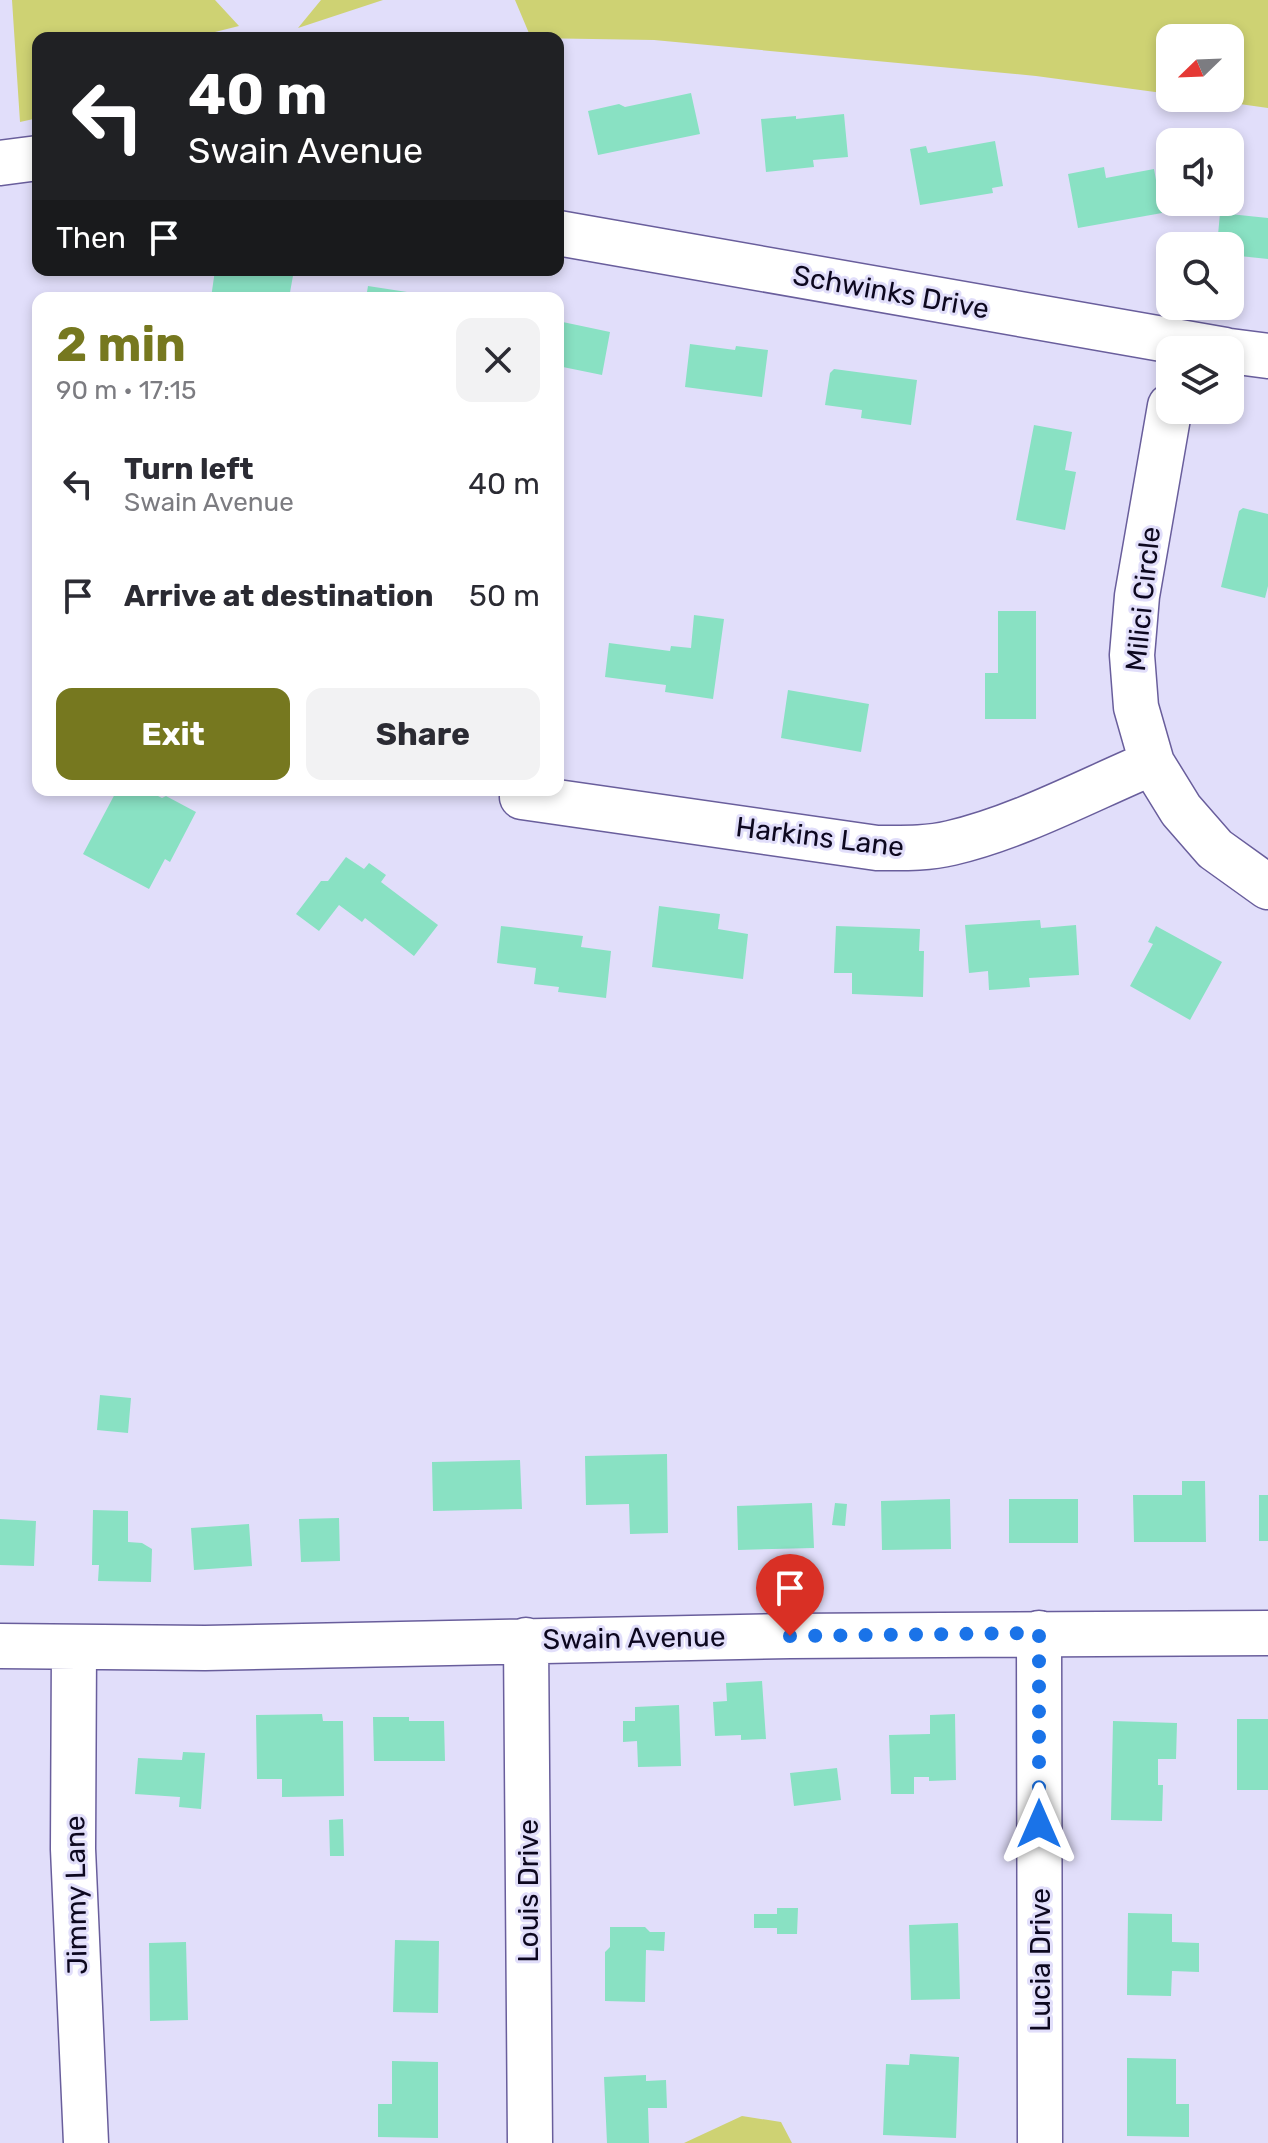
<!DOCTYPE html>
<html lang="en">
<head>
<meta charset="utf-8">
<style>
  body { margin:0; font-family:Rubik,sans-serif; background:#f2f2f3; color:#2b2b33; height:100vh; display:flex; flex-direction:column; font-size:30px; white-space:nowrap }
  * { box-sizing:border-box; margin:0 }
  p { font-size:26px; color:#7c7c81 }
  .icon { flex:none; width:44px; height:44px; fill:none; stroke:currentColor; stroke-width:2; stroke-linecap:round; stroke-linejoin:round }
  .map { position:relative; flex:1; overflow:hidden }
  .side { position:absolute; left:32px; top:292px; width:532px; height:504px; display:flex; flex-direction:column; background:#fff; border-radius:16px; box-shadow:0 4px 12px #0003 }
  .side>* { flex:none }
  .hud { position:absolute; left:32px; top:32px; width:532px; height:244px; border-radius:16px; box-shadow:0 4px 12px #0003; background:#202124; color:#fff; overflow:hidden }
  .needle { width:52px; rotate:247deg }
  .tools { position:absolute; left:1156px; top:24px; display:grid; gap:16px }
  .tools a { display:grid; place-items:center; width:88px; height:88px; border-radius:16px; background:#fff; box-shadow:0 4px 12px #0003; font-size:40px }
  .pin { position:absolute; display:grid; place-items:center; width:68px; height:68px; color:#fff; margin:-82px -34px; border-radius:50% 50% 50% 0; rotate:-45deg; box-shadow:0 0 8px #0007 }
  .pin .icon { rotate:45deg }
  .me { position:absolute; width:88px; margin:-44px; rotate:0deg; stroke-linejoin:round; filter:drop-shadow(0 0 6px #0008) }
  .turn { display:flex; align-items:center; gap:28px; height:168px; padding:0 24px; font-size:36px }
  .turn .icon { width:104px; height:104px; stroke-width:2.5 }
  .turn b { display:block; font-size:56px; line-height:68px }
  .then { display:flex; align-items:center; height:76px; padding:0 24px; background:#0003; gap:16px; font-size:30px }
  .round { display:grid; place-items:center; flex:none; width:84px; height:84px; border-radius:16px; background:#f2f2f3 }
  .headline { display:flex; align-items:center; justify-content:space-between; height:136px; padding:0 24px }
  h1 { font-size:48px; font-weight:700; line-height:60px; color:#76781f }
  .cta { display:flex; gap:16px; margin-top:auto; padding:16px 24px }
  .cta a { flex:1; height:92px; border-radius:16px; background:#76781f; color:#fff; font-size:32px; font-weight:700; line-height:92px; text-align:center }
  .cta a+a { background:#f2f2f3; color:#2b2b33 }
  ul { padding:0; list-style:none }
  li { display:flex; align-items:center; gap:24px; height:112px; padding:0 24px }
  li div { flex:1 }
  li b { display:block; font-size:30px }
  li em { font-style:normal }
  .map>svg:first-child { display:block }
</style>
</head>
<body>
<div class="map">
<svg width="1268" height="2143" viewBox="0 0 1268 2143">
  <rect width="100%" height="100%" fill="#e1defa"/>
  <path fill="#ced273" d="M12,0H215L239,26L191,38H38V118L20,122Z
    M321,0H383L298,28Z
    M515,0H1268V108L1197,98H1230V38H1170V94L1036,76L654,40L531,38Z
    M742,2116L781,2122L792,2143H684Z"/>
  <path fill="#89e1c3" d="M691,93L700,134L598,155L588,111L619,104L625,107Z
    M844,114L848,157L813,160L814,167L766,172L761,119L796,116V119Z
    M995,141L1003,186L992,188L993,193L920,205L910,149L926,146L928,153Z
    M1104,167L1106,178L1154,169L1162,213L1078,228L1068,174Z
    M1220,213L1268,218V259L1230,255V246H1217Z
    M215,270L261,273V270H294L289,298H211Z
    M368,286L433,296V298H366Z
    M558,321L610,332L602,375L558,366Z
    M690,344L735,350L736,346L768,350L762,397L685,387Z
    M834,369L917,380L911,425L861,418L862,410L825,405L830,373Z
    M1034,425L1072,432L1065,470L1076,472L1065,530L1016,520Z
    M1243,508L1268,514V586L1265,598L1221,587L1239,511Z
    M998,611H1036V719H985V673H998Z
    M694,615L724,619L713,699L665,692L666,685L605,677L609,643L670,651L671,646L691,648Z
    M788,690L869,704L861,752L781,738Z
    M117,790H146L162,798L166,796L196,812L170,862L165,859L149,889L83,854Z
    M346,857L364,869L369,863L386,875L381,882L438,925L414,956L365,918L362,922L339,905L319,931L296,914L321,881H328Z
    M659,906L720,914L718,929L748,934L743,979L652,967Z
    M1040,920L1041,928L1076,925L1079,975L1029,978L1030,987L989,990L988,971L969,973L965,925Z
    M501,926L583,936L581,947L611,951L606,998L558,992L559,987L534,984L536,968L497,963Z
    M836,926L920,929L919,951H924L923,997L852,994V973H834Z
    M1156,926L1222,962L1190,1020L1130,986L1153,944L1148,942Z
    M100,1395L131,1398L128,1433L97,1430Z
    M667,1454L668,1533L630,1534L629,1504L586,1505L585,1456Z
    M520,1460L522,1509L433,1511L432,1462Z
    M1182,1481H1205L1206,1542H1134L1133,1495H1182Z
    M1259,1495H1268V1541H1259Z
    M950,1499L951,1549L882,1550L881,1501Z
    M1009,1499H1078V1543H1009Z
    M812,1503L814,1548L738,1550L737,1506Z
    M835,1503L847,1504L845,1526L832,1525Z
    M93,1510L128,1511V1542L142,1543L152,1549L151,1582L98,1581L99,1565H92Z
    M339,1518L340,1561L301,1562L299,1519Z
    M0,1519L36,1521L34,1566L0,1565Z
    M249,1524L252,1566L194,1570L191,1528Z
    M762,1681L766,1739L741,1740V1735L715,1736L713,1702L727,1701L726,1683Z
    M679,1705L681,1766L638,1767L637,1741L623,1742V1721H635V1707Z
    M322,1714L323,1721H343L344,1796L282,1797V1779H257L256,1715Z
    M955,1714L956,1780L929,1781V1777H914V1794H891L889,1735L930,1734V1715Z
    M373,1717H409V1721H444L445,1761H374Z
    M1237,1719H1268V1790H1237Z
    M1113,1721L1177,1723L1176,1759H1158V1785H1163L1162,1821L1111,1820Z
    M183,1752L205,1753L201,1809L179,1807L180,1797L135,1794L138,1758L182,1760Z
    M837,1768L841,1800L794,1806L790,1773Z
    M343,1819L344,1856H330L329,1820Z
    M777,1908H798L797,1934H777V1928H754V1914H777Z
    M1128,1913L1172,1914V1942L1199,1943V1972L1172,1971L1171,1996L1127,1995Z
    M958,1923L960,1999L911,2000L909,1925Z
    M610,1927H645L650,1932H665L664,1951L646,1950L645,2002L605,2001V1952L610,1947Z
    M395,1940L439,1941L438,2013L393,2012Z
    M186,1942L188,2020L150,2021L149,1943Z
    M910,2054L959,2057L956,2138L883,2135L886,2064L909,2065Z
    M1127,2058L1176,2059V2104H1189V2137L1127,2136Z
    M392,2061L438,2062V2138L378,2137V2104H392Z
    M646,2075V2081L666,2080L667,2108H648L649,2143H607L604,2077Z"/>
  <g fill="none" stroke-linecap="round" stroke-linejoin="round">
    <g stroke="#695e9c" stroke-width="47">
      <path id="minor" d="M0,163L38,158
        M558,233L1225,350
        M1230,351L1268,356
        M1170,406L1137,596L1132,655L1136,707L1152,763L1181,810L1215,849L1268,887
        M522,797L877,848C902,848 926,849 951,843C1017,828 1088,790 1152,763
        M1039,1633L1040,2143
        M526,1640L530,2143
        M0,1646L205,1648L790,1636L1268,1633
        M74,1648L73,1849L86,2143"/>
    </g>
    <use href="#minor" stroke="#fff" stroke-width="44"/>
  </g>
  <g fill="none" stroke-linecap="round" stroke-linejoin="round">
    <path stroke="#1a73e8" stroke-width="14" stroke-dasharray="0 25.2" d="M790,1636L1039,1633V1824"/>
  </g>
  <g text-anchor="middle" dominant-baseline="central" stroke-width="6" stroke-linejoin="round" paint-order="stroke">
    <g font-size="28" fill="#0d081f" stroke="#e1defa">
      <text transform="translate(891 292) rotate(10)">Schwinks Drive</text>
      <text transform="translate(1143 599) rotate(-84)">Milici Circle</text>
      <text transform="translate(820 837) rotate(7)">Harkins Lane</text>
      <text transform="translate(634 1638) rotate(-1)">Swain Avenue</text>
      <text transform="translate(528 1891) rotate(-90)">Louis Drive</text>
      <text transform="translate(76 1895) rotate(-91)">Jimmy Lane</text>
      <text transform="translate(1040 1960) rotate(-90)">Lucia Drive</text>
    </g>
  </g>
</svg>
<div class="tools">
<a><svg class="needle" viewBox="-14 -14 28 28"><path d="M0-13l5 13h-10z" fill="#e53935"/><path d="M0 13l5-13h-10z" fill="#7c7c81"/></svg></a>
<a><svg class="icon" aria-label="sound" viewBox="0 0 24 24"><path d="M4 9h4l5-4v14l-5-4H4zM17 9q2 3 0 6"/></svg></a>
<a><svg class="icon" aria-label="search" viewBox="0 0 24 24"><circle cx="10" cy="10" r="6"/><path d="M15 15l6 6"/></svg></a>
<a><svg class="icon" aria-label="layers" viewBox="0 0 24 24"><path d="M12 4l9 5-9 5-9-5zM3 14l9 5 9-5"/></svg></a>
</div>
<div class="pin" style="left:790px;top:1636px;background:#d93025"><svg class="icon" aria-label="arrive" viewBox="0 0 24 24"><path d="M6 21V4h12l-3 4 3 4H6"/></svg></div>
<svg class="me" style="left:1039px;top:1824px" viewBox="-20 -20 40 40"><path d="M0-17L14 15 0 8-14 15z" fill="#1a73e8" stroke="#fff" stroke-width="4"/></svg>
<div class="hud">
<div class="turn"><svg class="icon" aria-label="left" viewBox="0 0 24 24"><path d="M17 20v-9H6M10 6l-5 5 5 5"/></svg><div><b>40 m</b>Swain Avenue</div></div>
<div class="then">Then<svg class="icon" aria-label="arrive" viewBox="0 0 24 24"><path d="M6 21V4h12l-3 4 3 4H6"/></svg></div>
</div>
<section class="side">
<div class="headline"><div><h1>2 min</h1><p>90 m · 17:15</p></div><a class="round"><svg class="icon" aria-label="close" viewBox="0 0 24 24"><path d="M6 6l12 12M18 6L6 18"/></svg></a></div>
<ul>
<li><svg class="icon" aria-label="left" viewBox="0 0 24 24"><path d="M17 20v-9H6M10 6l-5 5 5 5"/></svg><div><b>Turn left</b><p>Swain Avenue</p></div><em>40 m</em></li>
<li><svg class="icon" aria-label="arrive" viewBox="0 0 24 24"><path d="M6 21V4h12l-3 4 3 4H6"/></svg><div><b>Arrive at destination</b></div><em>50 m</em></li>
</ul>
<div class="cta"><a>Exit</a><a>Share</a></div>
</section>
</div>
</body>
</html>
